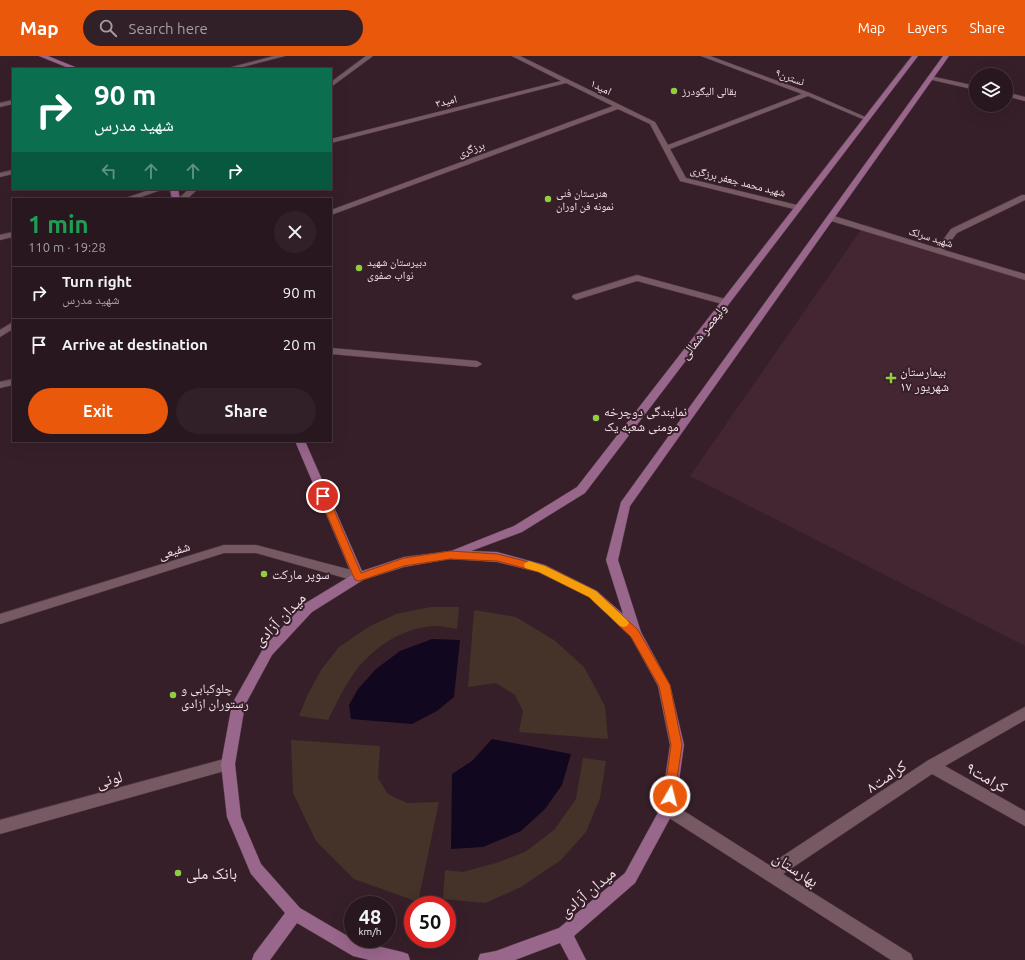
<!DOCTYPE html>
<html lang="en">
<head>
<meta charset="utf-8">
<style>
  body { margin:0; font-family:Ubuntu,"Noto Naskh Arabic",sans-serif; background:#312028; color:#f1f3f6; height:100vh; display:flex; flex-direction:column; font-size:15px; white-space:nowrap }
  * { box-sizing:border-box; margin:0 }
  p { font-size:13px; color:#a59fa4 }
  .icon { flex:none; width:22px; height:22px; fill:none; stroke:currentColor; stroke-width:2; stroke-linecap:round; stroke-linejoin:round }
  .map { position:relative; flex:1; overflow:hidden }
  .sheet { position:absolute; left:12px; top:142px; width:320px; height:244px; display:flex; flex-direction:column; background:#29171f; border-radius:0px; box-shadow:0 4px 16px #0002,0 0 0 1px #45363d }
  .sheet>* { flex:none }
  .hud { position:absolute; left:12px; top:12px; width:320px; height:122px; border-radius:0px; box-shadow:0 4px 16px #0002,0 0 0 1px #45363d; background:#0b6e4f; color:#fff; overflow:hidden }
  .fabs { position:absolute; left:969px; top:12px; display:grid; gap:8px }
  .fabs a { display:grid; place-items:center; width:44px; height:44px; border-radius:50%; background:#29171f; box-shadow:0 4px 16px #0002,0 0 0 1px #45363d; font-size:20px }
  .speed { position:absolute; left:344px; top:840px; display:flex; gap:8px; font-size:20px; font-weight:700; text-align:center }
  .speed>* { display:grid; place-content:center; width:52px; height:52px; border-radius:50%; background:#29171f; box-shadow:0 4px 16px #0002,0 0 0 1px #45363d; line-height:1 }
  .speed small { font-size:10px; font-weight:400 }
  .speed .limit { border:6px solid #d22; background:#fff; color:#111 }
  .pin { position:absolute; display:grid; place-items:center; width:34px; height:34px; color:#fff; margin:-17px; border:2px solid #fff; border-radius:50%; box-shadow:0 1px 4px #0007 }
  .me { position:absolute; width:44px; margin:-22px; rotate:8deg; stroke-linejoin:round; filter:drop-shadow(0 0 3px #0008) }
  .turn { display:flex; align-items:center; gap:14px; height:84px; padding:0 16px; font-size:18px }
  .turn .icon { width:52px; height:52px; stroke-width:2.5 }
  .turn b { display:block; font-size:28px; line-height:34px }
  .lanes { display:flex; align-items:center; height:38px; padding:0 16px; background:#0003; justify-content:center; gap:20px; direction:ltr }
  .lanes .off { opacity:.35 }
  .round { display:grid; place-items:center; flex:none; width:42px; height:42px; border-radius:21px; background:#312028 }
  .head { display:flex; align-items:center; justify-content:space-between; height:68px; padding:0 16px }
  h1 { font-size:24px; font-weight:700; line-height:30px; color:#1e9e55 }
  .cta { display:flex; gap:8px; margin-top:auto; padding:8px 16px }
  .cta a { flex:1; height:46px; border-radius:24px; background:#ea580c; color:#fff; font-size:16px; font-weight:700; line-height:46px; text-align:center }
  .cta a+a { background:#312028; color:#f1f3f6 }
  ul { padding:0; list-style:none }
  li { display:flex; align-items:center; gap:12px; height:52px; padding:0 16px; border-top:1px solid #45363d }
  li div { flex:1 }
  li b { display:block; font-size:15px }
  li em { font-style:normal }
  header { display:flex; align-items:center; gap:24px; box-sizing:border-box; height:56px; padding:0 20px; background:#ea580c; color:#fff }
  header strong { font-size:19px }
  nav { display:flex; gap:22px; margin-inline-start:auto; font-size:14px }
  .search { width:280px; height:36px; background:#312028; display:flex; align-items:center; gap:10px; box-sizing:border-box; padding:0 14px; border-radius:22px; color:#a59fa4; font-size:15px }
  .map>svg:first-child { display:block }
</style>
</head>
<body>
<header>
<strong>Map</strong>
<div class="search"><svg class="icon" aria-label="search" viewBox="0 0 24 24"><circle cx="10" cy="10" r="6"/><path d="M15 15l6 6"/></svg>Search here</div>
<nav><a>Map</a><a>Layers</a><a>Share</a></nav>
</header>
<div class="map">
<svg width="1025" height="904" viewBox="0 0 1025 904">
  <rect width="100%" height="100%" fill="#371f29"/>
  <path fill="#442532" d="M865,168L1025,224V590L690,420Z"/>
  <path fill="#453228" d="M431,551H459L457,573C450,572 442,570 436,570C409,571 383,585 365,604C349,620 338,644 328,664L299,660L307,640L321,614L339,591L370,570L396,558Z
    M474,554L516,561L554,584L584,611L605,650L608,683L519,676L523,655L515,639L496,627L468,631Z
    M291,684L380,690L378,722L388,738L407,747L439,746L418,846L354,823L316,785L293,737Z
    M583,702L606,705L600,742L586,776L561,804L521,831L485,847L443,843L445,814L463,816L496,807L525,796L554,774L576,743Z"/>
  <path fill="#11071f" d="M432,583L460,584L454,641L437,655L412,668L351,663L349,649L358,633L376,613L400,595Z
    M492,683L571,698L562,729L545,753L521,775L483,791L451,793L452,718L472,705Z"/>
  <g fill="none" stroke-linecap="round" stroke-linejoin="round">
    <g stroke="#513c44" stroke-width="1">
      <path id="minor" d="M274,0H285L235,13H224Z
        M512,0H520L655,66L668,89L802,38L701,0H710L810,37L870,63L865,64L808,40L670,93L686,122L801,150V154H798L680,125L650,68L618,53L331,159V154L613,50L566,27L331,87V83L561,25Z
        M13,44V48L0,51V47Z
        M13,114V118L0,121V117Z
        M152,133H164L135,143H123Z
        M1022,139H1025V144L957,177L944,194L1025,218V224L828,164L827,162L828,160H834L937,192L951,173Z
        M13,176V181L0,184V179Z
        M637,219L729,244L730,246L726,249L637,225L579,243L576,244L572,241L573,239Z
        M331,292L477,305L482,308L477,311L331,298Z
        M13,323V329L0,332V326Z
        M224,489H256L359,516L363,518L365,521L363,524L359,526L256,497H224L0,568V558Z
        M1025,651V664L945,710L1025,755V770L932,718L783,818L911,898L913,904H891L663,758L661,753L663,748L668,746L673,748L769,809L927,705Z
        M228,702L233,703L235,708L233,713L228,714L0,778V764Z"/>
    </g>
    <g stroke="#513c44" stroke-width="1">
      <path id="tertiary" d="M366,0H373L331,31V26Z
        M930,20L976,30V34L928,23L927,22Z
        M1006,36L1025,41V45L1006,40Z
        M189,133H198L187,143H178Z
        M13,266V273L0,281V274Z"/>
    </g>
    <g stroke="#513c44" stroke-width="1">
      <path id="secondary" d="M39,0H48L80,13H71Z
        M912,0H918L585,437L522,476L471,495L497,496L545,509L597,535L623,558L606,504L621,446L943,0H949L630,450L618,504L641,576L670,629L684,689L675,753L635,827L574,880L586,904H569L560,887L515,904H478L480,898L496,895L559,872L625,817L661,751L670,689L658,630L631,581L589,541L538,516L497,506L450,503L404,511L363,524L312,556L272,599L245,649L235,708L241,761L261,808L300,852L356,885L402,896L408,898L410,904H369L353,900L297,867L270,904H252L254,898L285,857L251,818L227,761L221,708L232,648L264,591L304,548L352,519L295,385H305L362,515L404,501L451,495L514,470L577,431Z
        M170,133H178L180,143H172Z"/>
    </g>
    <use href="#minor" fill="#765963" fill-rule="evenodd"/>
    <use href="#tertiary" fill="#765963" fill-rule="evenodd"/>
    <use href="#secondary" fill="#99668c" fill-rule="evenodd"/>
  </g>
  <path fill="#ea580c" stroke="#983908" d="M323,436L328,440L361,517L404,502L450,495L497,498L545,510L596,535L638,574L670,629L682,689L674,744L670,745L666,744L664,740L671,689L659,630L631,581L589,541L539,516L497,505L450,503L404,510L359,525L355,524L319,440Z"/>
  <path fill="#f59e0b" d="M529,505L545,510L596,535L627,564L629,567L627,570L624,571L620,570L589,541L539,516L525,512L524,509L525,507Z"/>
  <g fill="#92cd3f" stroke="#371f29" stroke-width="1.5">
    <circle cx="674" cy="35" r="4"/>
    <circle cx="548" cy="143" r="4"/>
    <circle cx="359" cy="212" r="4"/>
    <path d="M889 316h4v4h4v4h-4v4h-4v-4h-4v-4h4z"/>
    <circle cx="596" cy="362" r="4"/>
    <circle cx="264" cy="518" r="4"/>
    <circle cx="173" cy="639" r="4"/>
    <circle cx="178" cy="817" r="4"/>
  </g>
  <g text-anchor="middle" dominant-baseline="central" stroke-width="4" stroke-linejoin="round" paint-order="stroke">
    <g font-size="11" fill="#f3e1e7" stroke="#371f29">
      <text transform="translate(790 21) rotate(20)">نسترن۹</text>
      <text transform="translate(601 31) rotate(26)">امید۱</text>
      <text transform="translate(446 45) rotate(-14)">امید۳</text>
      <text transform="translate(471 93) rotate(-20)">برزگری</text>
      <text transform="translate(738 125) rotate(14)">شهید محمد جعفر برزگری</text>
      <text transform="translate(931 181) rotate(17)">شهید سرلک</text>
    </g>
    <g font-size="11" fill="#f3e1e7" stroke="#371f29" text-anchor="start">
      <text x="682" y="35">بقالی الیگودرز</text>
      <text x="556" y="137">هنرستان فنی<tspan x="556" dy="13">نمونه فن اوران</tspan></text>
      <text x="367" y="206">دبیرستان شهید<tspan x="367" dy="13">نواب صفوی</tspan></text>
    </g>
    <g font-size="13" fill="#f3e1e7" stroke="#371f29">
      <text transform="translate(703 275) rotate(-52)">ولیعصر شمالی</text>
      <text transform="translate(174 494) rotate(-17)">شفیعی</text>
    </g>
    <g font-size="13" fill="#f3e1e7" stroke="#371f29" text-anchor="start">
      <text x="900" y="315">بیمارستان<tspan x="900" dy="15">۱۷ شهریور</tspan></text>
      <text x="604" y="355">نمایندگی دوچرخه<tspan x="604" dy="15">مومنی شعبه یک</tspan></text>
      <text x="272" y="518">سوپر مارکت</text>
      <text x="181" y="632">چلوکبابی و<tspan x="181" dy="15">رستوران ازادی</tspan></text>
    </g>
    <g font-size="16" fill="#f3e1e7" stroke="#371f29">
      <text transform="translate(279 563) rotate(-46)">میدان آزادی</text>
      <text transform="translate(886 720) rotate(-34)">کرامت۸</text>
      <text transform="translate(987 721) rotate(30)">کرامت۹</text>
      <text transform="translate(109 723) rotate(-15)">لونی</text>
      <text transform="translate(796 813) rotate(33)">بهارستان</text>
      <text transform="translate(587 836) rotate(-40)">میدان آزادی</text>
    </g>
    <g font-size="16" fill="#f3e1e7" stroke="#371f29" text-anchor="start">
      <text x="186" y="817">بانک ملی</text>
    </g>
  </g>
</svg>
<div class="fabs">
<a><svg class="icon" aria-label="layers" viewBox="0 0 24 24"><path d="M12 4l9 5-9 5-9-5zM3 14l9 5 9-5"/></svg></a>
</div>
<div class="speed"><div>48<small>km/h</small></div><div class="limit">50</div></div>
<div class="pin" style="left:323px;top:440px;background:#d93025"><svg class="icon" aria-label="arrive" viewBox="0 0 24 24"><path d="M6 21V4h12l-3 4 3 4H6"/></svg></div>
<svg class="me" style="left:670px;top:740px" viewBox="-20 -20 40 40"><circle r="17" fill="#ea580c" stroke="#fff" stroke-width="3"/><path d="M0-11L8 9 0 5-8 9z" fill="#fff"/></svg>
<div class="hud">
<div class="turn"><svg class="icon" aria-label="right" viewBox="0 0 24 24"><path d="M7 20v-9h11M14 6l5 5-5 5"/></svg><div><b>90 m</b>شهید مدرس</div></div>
<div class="lanes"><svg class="icon off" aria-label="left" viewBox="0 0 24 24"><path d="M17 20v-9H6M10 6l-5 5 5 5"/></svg><svg class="icon off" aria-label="ahead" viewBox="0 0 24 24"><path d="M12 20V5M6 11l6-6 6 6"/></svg><svg class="icon off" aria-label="ahead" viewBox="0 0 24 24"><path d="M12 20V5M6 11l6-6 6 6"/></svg><svg class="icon" aria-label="right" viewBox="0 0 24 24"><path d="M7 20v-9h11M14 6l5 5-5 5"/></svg></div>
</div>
<section class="sheet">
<div class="head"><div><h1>1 min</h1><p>110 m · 19:28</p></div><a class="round"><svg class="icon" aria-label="close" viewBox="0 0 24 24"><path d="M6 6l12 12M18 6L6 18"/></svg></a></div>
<ul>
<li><svg class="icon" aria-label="right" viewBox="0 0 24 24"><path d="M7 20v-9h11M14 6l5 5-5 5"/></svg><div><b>Turn right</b><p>شهید مدرس</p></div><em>90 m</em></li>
<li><svg class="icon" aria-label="arrive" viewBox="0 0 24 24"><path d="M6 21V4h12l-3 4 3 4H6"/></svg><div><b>Arrive at destination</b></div><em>20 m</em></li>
</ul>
<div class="cta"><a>Exit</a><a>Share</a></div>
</section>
</div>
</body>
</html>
